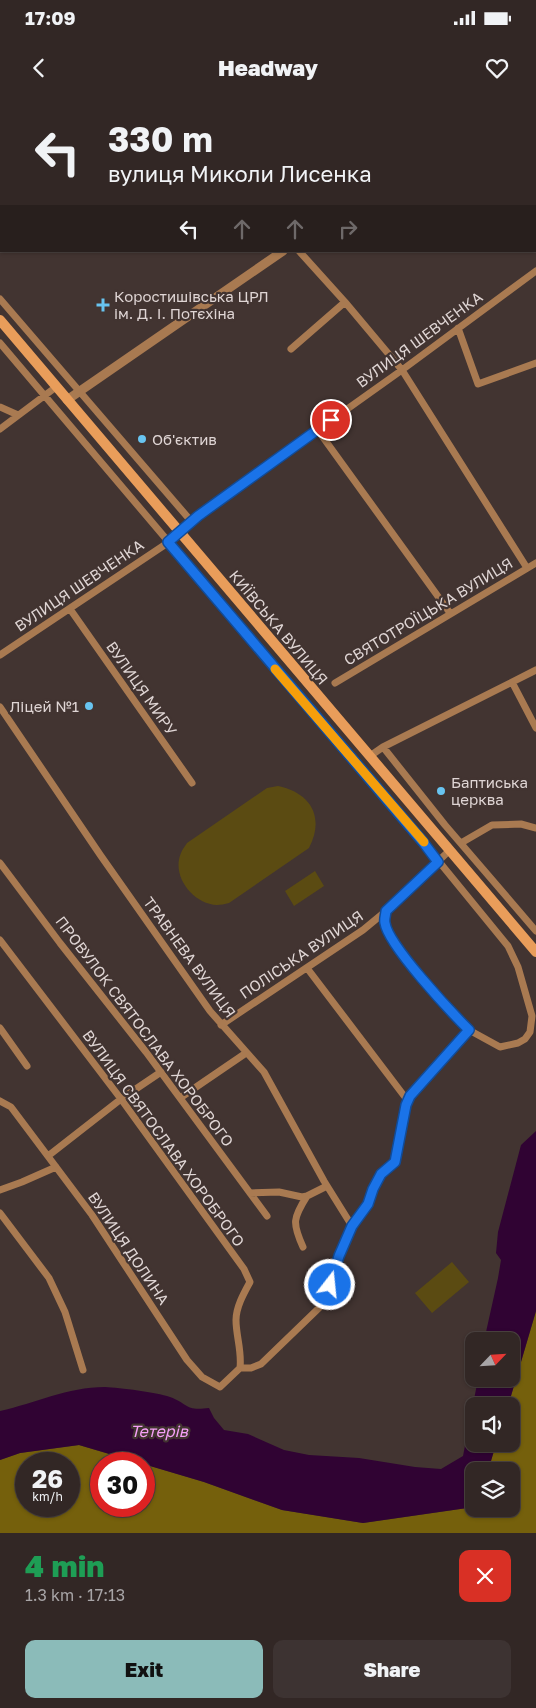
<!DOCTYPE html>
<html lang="en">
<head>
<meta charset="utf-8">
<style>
  body { margin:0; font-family:"Golos Text",sans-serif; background:#3d3332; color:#f1f3f6; height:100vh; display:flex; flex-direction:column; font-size:19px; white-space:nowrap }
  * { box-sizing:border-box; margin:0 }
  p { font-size:16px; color:#a8a5a7 }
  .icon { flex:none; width:28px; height:28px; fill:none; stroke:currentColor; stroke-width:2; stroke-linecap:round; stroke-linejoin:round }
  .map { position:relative; height:1433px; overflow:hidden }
  .side { display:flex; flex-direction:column; background:#322725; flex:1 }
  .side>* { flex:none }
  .top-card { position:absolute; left:0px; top:0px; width:536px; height:152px; box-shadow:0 1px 4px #0004,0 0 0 1px #4d4442; background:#322725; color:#f1f3f6; overflow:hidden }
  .needle { width:32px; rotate:65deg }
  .tools { position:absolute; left:465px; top:1232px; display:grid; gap:10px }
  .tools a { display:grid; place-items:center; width:55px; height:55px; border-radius:10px; background:#322725; box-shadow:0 1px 4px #0004,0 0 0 1px #4d4442; font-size:25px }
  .speed { position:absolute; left:15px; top:1352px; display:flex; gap:10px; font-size:25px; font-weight:700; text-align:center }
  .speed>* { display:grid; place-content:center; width:65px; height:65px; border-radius:50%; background:#322725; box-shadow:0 1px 4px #0004,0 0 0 1px #4d4442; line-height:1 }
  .speed small { font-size:12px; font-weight:400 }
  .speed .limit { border:8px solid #d22; background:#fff; color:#111 }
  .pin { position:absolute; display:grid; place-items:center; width:42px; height:42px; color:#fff; margin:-21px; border:2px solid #fff; border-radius:50%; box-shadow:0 1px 5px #0007 }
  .me { position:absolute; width:55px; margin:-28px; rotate:16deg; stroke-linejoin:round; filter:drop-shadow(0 0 4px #0008) }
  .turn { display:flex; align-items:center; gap:18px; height:105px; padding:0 25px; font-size:22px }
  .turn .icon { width:65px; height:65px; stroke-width:2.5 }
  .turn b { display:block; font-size:35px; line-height:42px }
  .lanes { display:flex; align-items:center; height:48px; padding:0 25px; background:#0003; justify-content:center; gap:25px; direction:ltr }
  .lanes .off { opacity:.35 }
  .round { display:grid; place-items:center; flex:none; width:52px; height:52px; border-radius:10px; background:#3d3332 }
  .summary { display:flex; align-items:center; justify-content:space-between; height:85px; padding:0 25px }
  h1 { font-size:30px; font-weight:800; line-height:38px; color:#1e9e55 }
  .primary-button { display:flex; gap:10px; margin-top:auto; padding:10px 25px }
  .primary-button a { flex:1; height:58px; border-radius:10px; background:#8bbbb9; color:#111; font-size:20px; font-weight:800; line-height:58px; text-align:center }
  .primary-button a+a { background:#3d3332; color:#f1f3f6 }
  .status { display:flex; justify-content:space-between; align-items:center; height:35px; padding:0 25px; background:#322725; direction:ltr }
  .status svg { height:14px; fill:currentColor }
  header { display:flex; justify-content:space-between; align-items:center; height:65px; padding:0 25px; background:#322725; font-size:22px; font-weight:800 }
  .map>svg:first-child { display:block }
</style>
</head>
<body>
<div class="status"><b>17:09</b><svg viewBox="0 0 49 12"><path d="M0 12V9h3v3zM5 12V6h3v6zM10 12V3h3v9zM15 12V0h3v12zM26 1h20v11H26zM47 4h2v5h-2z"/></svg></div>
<header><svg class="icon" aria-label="back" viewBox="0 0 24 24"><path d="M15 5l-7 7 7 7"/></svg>Headway<svg class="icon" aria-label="heart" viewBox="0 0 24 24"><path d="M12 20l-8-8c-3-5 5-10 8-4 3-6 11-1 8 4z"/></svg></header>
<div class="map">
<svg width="536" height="1433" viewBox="0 0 536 1433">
  <rect width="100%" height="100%" fill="#423431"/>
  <path fill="#5b4b12" d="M278,686C311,693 325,717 309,748L229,803C225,804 220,805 217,805C193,804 171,776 181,753C182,750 185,746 187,743L267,688Z
    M315,771L324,786L294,806L285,791Z
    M452,1162L469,1182L432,1213L415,1193Z"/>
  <path fill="#75600c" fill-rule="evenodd" d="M536,1211V1433H0V1360L20,1353L79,1345L143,1364H101V1406H144V1364L204,1382L282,1410L363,1423L474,1407V1409H511V1371H488L496,1344H511V1306H508ZM26,1364H69V1406H26Z"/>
  <path fill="#300333" d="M536,1031V1211L508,1306H474V1344H496L488,1371H474V1407L363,1423L282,1410L204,1382L79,1345L20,1353L0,1360V1311C36,1303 67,1287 105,1287C120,1288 156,1292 170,1297C189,1304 184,1311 209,1308L214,1318L224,1330L248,1334L284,1350L309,1355L359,1358L415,1367L441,1369L463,1356L478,1279H511V1241H484L498,1178L501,1160L496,1153L498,1132L521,1045Z"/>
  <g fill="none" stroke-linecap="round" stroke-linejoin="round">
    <path stroke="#a97a51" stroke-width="7" d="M102,0L103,1
      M169,1L170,0
      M535,55L536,56
      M535,114H536
      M0,132L1,131
      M299,151L345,202L402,270L527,468
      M0,199L191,421
      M458,228L478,284L536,263
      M0,243L423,742L508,846L518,867L532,916L530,932L525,939L518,943L500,947L469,930L421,877L392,840L385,823L386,811
      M291,249L345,202
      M0,307L18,315
      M0,329L56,287
      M317,329L450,513
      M70,509L192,683
      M0,555L166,444L197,416L402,270L536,171
      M512,582L536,628
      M335,583L536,463
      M0,607L101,756L210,911L264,972L324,1081L352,1126
      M383,647L445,725L536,831
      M370,656L383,647L536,570
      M461,743L492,725L521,724L536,728
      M0,763L60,843L146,952L267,1116
      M0,840L121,999L244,1169L250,1182C244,1193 236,1207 236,1220C236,1236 242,1251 240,1268
      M307,868L408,1001
      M221,925L363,830L386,811L450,750
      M0,928L27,966
      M180,998L246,953
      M0,1001L11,1007L92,1115L187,1260L202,1277L220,1287L240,1268
      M48,1056L121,999L161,972
      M0,1090L22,1082L56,1067
      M250,1093L279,1092L302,1097L307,1096C293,1118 292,1123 303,1147
      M307,1096L327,1086
      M0,1113L49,1178L65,1212L83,1270
      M240,1268H251L261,1264L320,1207L327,1195L339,1156L352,1126L368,1104L373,1089L381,1074L395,1062L406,1005L410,996L469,930"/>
    <path stroke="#a97a51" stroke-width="9" d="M498,1L500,0
      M67,300L283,151"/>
    <path stroke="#e99d5a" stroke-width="10" d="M0,220L536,852"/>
  </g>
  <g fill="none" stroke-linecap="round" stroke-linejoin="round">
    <g stroke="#114b97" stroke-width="12">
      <path id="route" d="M330,1185L339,1156L352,1126L368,1104L373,1089L381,1074L395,1062L406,1005L410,996L469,930C451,912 388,845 385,823C384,819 386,814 386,811L438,762L423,742L168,442L198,416L331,320"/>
    </g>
    <use href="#route" stroke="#1a73e8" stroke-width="9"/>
    <path stroke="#f59e0b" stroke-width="9" d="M275,569L424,742"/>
  </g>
  <g fill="#68c4f0" stroke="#423431" stroke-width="2">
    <path d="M100.5 197.5h5v5h5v5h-5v5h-5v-5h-5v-5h5z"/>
    <circle cx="142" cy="339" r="5"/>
    <circle cx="89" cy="606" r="5"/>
    <circle cx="441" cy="691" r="5"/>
  </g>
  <g text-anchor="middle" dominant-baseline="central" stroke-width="4.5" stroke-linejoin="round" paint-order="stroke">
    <g font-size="15" fill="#dfd5d4" stroke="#423431" text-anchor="start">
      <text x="114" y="196">Коростишівська ЦРЛ<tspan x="114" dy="17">ім. Д. І. Потєхіна</tspan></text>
      <text x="152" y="339">Об'єктив</text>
      <text x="79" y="606" text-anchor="end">Ліцей №1</text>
      <text x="451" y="682">Баптиська<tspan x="451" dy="17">церква</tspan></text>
    </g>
    <g font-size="15" fill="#dfd5d4" stroke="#423431">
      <text transform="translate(419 239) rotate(-36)">ВУЛИЦЯ ШЕВЧЕНКА</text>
      <text transform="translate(79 485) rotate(-34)">ВУЛИЦЯ ШЕВЧЕНКА</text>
      <text transform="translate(428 511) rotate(-31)">СВЯТОТРОЇЦЬКА ВУЛИЦЯ</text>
      <text transform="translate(279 527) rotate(50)">КИЇВСЬКА ВУЛИЦЯ</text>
      <text transform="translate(142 588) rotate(55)">ВУЛИЦЯ МИРУ</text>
      <text transform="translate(301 854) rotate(-34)">ПОЛІСЬКА ВУЛИЦЯ</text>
      <text transform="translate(190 857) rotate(54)">ТРАВНЕВА ВУЛИЦЯ</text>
      <text transform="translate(145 931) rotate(53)">ПРОВУЛОК СВЯТОСЛАВА ХОРОБРОГО</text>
      <text transform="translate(164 1038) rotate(54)">ВУЛИЦЯ СВЯТОСЛАВА ХОРОБРОГО</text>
      <text transform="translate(129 1148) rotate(56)">ВУЛИЦЯ ДОЛИНА</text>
    </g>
    <g font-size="16" font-style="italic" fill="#f59ff7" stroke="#423431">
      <text x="159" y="1331">Тетерів</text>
    </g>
  </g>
</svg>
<div class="tools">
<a><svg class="needle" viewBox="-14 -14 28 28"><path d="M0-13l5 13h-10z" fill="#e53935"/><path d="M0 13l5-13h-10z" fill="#a8a5a7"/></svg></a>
<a><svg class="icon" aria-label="sound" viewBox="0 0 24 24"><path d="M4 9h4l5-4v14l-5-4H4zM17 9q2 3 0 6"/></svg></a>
<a><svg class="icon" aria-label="layers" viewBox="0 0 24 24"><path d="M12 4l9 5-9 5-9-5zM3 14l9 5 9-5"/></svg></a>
</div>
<div class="speed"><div>26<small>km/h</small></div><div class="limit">30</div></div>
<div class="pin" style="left:331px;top:320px;background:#d93025"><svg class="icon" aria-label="arrive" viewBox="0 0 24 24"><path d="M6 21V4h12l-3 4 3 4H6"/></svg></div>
<svg class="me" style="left:330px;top:1185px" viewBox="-20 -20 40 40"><circle r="17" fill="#1a73e8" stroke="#fff" stroke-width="3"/><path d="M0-11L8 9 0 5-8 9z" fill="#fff"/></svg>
<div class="top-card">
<div class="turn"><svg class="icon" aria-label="left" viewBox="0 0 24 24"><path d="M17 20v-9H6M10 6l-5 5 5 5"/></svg><div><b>330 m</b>вулиця Миколи Лисенка</div></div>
<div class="lanes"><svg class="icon" aria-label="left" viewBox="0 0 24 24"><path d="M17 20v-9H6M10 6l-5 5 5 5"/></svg><svg class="icon off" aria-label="ahead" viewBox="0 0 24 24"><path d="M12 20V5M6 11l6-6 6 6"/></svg><svg class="icon off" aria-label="ahead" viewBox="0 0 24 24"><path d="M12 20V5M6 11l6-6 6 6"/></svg><svg class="icon off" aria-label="right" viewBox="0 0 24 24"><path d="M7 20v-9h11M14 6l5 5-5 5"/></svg></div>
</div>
</div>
<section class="side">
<div class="summary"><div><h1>4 min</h1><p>1.3 km · 17:13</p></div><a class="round" style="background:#d93025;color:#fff"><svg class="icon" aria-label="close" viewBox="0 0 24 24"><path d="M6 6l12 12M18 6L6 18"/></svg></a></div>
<div class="primary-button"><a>Exit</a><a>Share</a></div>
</section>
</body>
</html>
